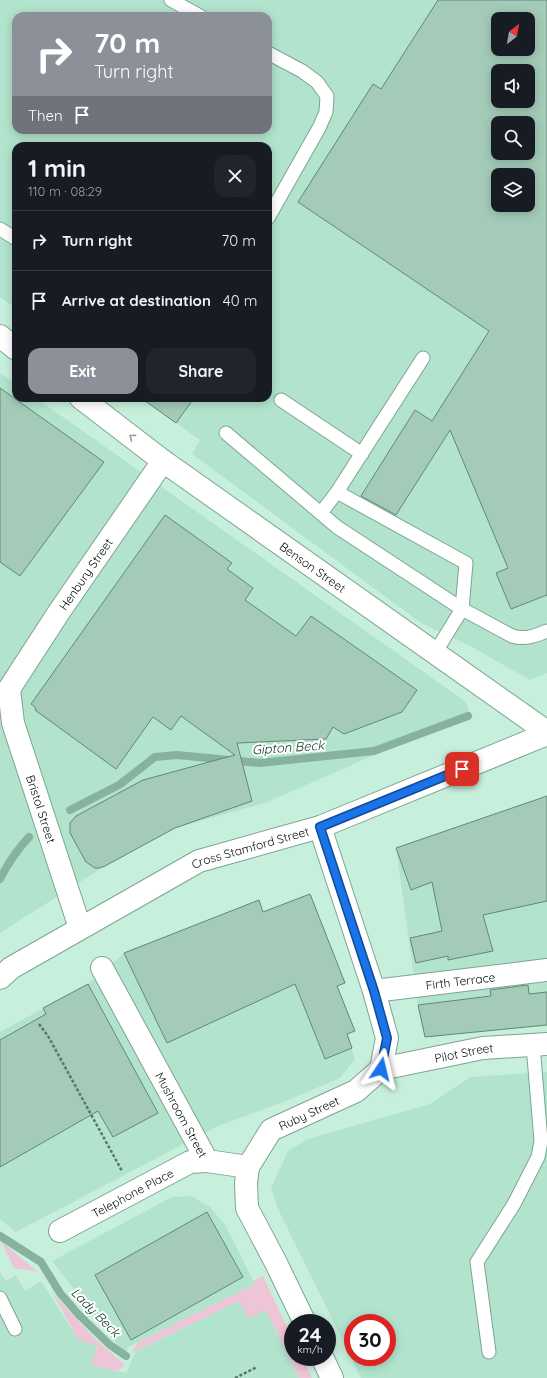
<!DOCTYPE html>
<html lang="en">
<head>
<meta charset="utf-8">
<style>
  body { margin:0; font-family:Quicksand,sans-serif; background:#20242c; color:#f1f3f6; height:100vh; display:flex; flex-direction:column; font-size:15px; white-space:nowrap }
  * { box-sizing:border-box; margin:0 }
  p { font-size:13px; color:#9ea1a6 }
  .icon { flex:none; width:22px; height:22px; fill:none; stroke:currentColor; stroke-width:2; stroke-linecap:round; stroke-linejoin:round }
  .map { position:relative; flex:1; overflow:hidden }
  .drawer { position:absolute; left:12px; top:142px; width:260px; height:260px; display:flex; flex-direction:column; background:#171b24; border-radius:12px; box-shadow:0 2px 10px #0003 }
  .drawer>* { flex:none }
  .banner { position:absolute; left:12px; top:12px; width:260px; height:122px; border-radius:12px; box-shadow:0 2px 10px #0003; background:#8c9099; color:#fff; overflow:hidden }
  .needle { width:26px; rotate:31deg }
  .buttons { position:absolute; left:491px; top:12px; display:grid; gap:8px }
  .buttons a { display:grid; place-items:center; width:44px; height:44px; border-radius:8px; background:#171b24; box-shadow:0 2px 10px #0003; font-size:20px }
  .speed { position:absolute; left:284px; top:1314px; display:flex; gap:8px; font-size:20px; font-weight:700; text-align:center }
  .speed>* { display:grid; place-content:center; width:52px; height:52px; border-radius:50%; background:#171b24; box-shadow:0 2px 10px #0003; line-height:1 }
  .speed small { font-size:10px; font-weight:400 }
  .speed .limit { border:6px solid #d22; background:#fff; color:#111 }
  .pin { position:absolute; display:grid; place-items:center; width:34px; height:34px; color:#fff; margin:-17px; border-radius:8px; box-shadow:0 2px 6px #0006 }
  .me { position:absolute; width:44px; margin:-22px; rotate:10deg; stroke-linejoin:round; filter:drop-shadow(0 0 3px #0008) }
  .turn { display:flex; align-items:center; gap:14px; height:84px; padding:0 16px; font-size:18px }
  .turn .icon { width:52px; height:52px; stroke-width:2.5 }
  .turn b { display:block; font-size:28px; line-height:34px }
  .then { display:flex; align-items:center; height:38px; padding:0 16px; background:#0003; gap:8px; font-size:15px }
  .round { display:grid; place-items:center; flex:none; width:42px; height:42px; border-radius:12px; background:#20242c }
  .overview { display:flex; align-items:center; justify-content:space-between; height:68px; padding:0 16px }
  h1 { font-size:24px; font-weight:700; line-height:30px }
  .button { display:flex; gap:8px; margin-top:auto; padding:8px 16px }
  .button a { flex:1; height:46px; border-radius:12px; background:#8c9099; color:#fff; font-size:16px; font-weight:700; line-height:46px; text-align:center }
  .button a+a { background:#20242c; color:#f1f3f6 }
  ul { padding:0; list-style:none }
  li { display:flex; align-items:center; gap:12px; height:60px; padding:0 16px; border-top:1px solid #363941 }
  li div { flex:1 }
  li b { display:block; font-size:15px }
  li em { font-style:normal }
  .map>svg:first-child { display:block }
</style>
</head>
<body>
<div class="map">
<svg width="547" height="1378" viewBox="0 0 547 1378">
  <rect width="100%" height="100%" fill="#c7f0dc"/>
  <path fill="#b2e4cd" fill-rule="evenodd" d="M0,0H547V673L530,680L470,646L421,623L192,454L200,440L141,398H268V146H16V308L0,297ZM16,16H268V130H16ZM498,19H528V49H498ZM498,71H528V101H498ZM498,123H528V153H498ZM498,175H528V205H498Z
    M0,373L16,384V398H36L466,702L470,713L265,803L175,828L105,866L0,933Z
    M547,796V1025L425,1037L418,1005L396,848Z
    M310,894L345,983L337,986L355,1031L347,1034L355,1059L340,1078L291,1099L216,1127L16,1232L0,1219V1032L88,984L124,953L259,900L263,912Z
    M547,1072V1378H361L278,1209L271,1188L288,1151L308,1139L430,1104L470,1077ZM353,1323H387V1357H353Z
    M191,1196L210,1207L225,1225L255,1284L128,1347L126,1356L52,1261L172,1197Z
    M0,1272L6,1281L16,1275L25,1291L41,1281L78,1339L97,1346L92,1365L126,1373L136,1351L239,1301L266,1310L299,1378H0Z"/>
  <path fill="#edc5d7" d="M1,1241L38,1272L14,1268Z
    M263,1276L293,1339V1357H302L312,1378H299L266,1310L248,1318L239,1301L131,1353L138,1342L255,1284L253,1281Z
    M52,1292L94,1338L125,1365L118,1371L92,1365L97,1346L78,1339Z"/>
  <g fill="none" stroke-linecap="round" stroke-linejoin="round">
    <path stroke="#86b29e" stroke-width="8" d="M70,810L119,785L155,757L177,755L260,763L374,751L468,716
      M0,879C8,863 17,850 29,837
      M0,1236L41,1262L60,1293L79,1315L110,1345L126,1356"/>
  </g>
  <path fill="#a3cbb8" stroke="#628877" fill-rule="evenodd" d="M438,0H547V595L511,609L496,573L508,568L450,430L396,515L361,496L415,410L432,421L489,331L298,202L373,84L381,89ZM498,19H528V49H498ZM498,71H528V101H498ZM498,123H528V153H498ZM498,175H528V205H498Z
    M0,388L104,462L20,576L0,562Z
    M141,398H194L176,423Z
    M165,515L232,563L227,569L253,588L245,600L296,636L311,616L417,690L402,712L344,734L333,727L326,739L237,743L252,801L175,828L105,866L100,868H95L86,862L70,833V823L76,816L143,780L235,755L181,716L171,730L153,717L116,769L35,710L36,708L31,704Z
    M547,796V901L483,915L493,951L448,960V956L416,963L410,938L442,931L432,882L411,890L396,848Z
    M310,894L345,983L337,986L355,1031L347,1034L352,1048L325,1059L295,984L167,1043L124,953L259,900L263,912Z
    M88,984L158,1113L113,1137L98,1111L0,1167V1040L46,1014L43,1008Z
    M528,985L529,994L547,992V1025L425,1037L418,1005L491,996L490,990Z
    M207,1212L243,1277L131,1340L95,1275Z"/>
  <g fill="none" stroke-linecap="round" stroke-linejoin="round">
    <g stroke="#7ea492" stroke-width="15">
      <path id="lane" d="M171,0L200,16
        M268,53L302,71L317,82L327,96L326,112L319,128L268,218
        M0,229L16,239
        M281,400L362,454
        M226,433L337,527L462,609L435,653
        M337,492L423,358
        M321,513L337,492L466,563L462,609L512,636C526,640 535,636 547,631
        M0,1298L15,1329
        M489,1352L477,1262L514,1204L538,1157L541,1141L533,1045"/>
    </g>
    <g stroke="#7ea492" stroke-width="24">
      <g id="street">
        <path d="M0,336L16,349"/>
        <path id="s1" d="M81,398L163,461L547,732"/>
        <path d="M320,827L374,991L387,1038L381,1069"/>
        <path id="s2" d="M80,928L13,723L9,689L59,612L163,461"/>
        <path id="s3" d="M102,968L207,1161L248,1167L246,1183L247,1208L276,1263L305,1323"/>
        <path id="s4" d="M374,991L547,970"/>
        <path id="s5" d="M248,1167L271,1130L356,1091L381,1069L483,1048L547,1044"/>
        <path id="s6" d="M60,1231L190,1162L207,1161"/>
        <path d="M322,1357L332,1378"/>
      </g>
    </g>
    <g stroke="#7ea492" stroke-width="24">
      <g id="secondary">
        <path id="s7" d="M0,978L11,968L199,861L320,827L547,734"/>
      </g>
    </g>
    <path stroke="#5b7568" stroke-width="2.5" stroke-dasharray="3 2" stroke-linecap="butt" d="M39,1024L48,1036L122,1171
      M235,1378L257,1367"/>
    <use href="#lane" stroke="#fff" stroke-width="13"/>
    <use href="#street" stroke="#fff" stroke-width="22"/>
    <use href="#secondary" stroke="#fff" stroke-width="22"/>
  </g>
  <defs><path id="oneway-chevron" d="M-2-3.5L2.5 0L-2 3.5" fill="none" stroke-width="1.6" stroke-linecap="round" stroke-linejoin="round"/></defs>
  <use stroke="#9a9f9d" href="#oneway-chevron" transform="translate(132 437) rotate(-143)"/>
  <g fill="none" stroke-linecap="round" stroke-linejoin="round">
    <g stroke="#114b97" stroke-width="10">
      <path id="route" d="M381,1069L387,1038L374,991L320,827L462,769"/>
    </g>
    <use href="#route" stroke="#1a73e8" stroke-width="7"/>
  </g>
  <g text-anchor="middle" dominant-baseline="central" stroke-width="4" stroke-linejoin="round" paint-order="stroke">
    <g font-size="12" fill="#020f09" stroke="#fff">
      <text stroke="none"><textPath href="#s1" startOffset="287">Benson Street</textPath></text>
      <text stroke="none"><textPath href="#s2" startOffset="388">Henbury Street</textPath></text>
      <text transform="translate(41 809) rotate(72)">Bristol Street</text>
      <text stroke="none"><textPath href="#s7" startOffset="284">Cross Stamford Street</textPath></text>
      <text stroke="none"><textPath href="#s4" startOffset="87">Firth Terrace</textPath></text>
      <text stroke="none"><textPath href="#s5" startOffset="255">Pilot Street</textPath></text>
      <text stroke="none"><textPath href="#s5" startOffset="85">Ruby Street</textPath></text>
      <text stroke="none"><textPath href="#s3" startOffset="167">Mushroom Street</textPath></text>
      <text stroke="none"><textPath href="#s6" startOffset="82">Telephone Place</textPath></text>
    </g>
    <g font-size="13" font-style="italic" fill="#113829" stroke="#fff">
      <text transform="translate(288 747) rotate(-4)">Gipton Beck</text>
      <text transform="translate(96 1312) rotate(45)">Lady Beck</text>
    </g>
  </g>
</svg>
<div class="buttons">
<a><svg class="needle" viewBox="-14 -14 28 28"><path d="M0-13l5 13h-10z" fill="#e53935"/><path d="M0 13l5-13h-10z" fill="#9ea1a6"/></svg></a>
<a><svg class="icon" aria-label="sound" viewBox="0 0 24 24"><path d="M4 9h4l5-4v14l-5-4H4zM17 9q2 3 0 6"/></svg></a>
<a><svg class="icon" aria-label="search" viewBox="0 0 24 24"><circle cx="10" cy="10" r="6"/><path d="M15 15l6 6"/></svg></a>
<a><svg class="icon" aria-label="layers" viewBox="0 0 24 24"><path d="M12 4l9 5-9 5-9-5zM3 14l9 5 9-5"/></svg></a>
</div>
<div class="speed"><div>24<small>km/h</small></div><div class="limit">30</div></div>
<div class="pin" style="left:462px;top:769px;background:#d93025"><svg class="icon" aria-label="arrive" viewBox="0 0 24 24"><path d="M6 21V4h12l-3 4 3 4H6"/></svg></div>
<svg class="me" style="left:381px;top:1069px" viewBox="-20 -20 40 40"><path d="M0-17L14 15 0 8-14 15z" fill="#1a73e8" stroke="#fff" stroke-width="4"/></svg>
<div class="banner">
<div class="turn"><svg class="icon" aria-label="right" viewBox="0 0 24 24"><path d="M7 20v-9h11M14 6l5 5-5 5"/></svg><div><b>70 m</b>Turn right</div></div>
<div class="then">Then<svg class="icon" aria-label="arrive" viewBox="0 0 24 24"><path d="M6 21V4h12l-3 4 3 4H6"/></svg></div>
</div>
<section class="drawer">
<div class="overview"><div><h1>1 min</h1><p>110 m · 08:29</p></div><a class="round"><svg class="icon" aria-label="close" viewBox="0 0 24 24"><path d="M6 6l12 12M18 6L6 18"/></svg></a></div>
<ul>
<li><svg class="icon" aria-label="right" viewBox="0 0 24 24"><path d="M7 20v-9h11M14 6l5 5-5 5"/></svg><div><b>Turn right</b></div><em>70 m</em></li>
<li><svg class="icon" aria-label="arrive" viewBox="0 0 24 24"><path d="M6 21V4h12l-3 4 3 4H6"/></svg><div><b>Arrive at destination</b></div><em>40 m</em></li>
</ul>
<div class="button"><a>Exit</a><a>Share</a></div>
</section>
</div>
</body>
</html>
